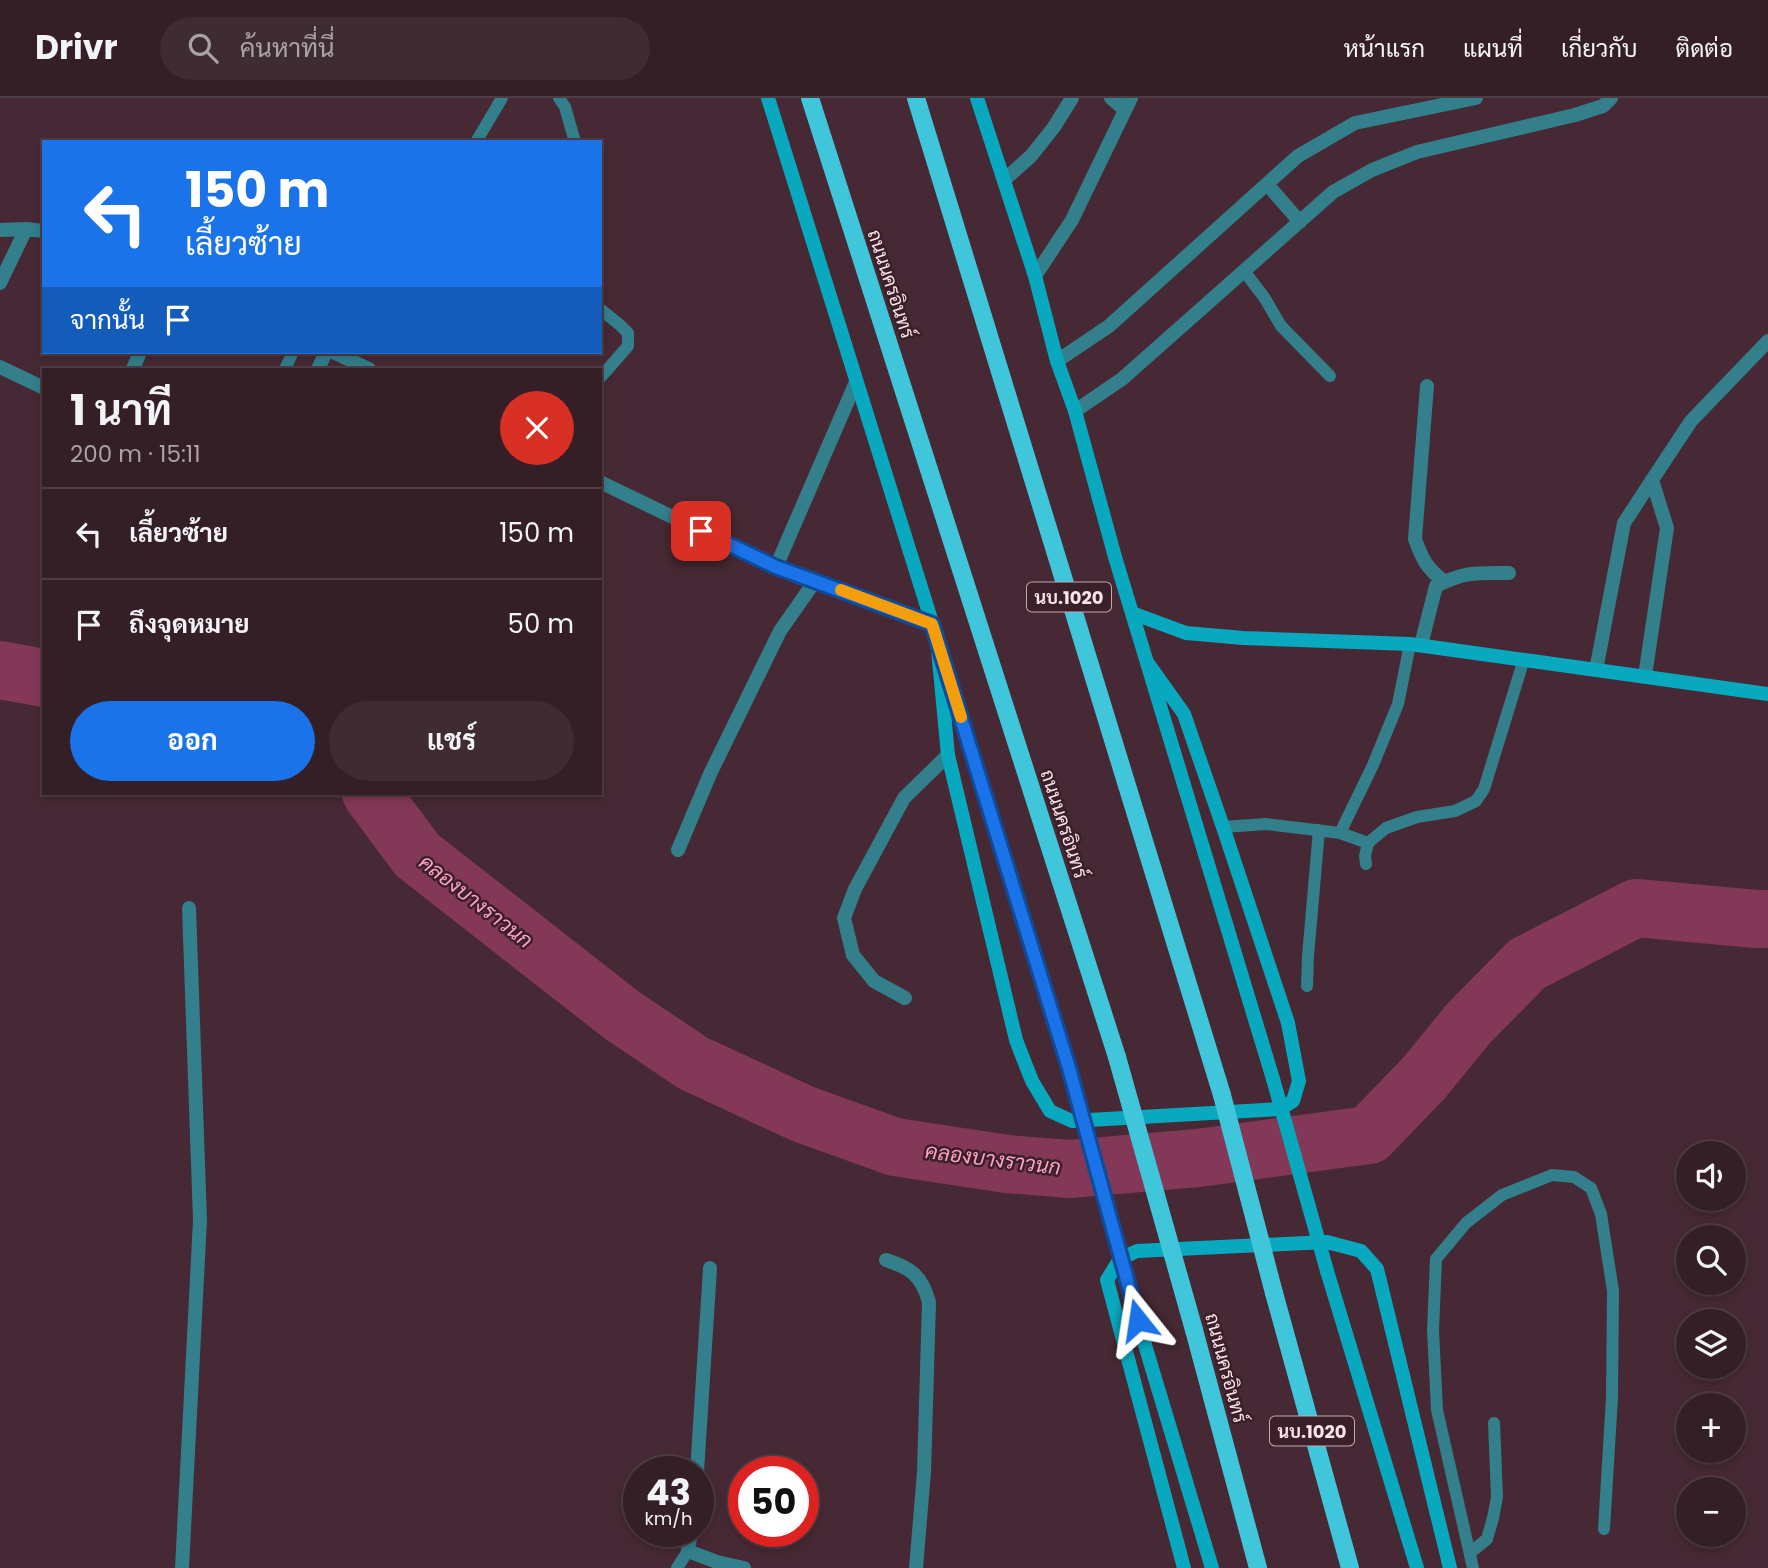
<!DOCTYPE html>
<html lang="th">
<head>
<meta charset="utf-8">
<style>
  body { margin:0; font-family:Poppins,Sarabun,sans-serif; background:#3f2c33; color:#f1f3f6; height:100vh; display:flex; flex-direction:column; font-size:26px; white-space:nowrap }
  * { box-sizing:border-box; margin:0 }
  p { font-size:23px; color:#a9a2a7 }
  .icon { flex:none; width:38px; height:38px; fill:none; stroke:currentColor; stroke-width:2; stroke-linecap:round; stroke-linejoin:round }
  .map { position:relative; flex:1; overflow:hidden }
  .panel { position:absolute; left:42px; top:270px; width:560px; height:427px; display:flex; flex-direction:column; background:#341f27; border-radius:0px; box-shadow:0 4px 10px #0003,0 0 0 2px #4e3d44 }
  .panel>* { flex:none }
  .hud { position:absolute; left:42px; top:42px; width:560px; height:214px; border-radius:0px; box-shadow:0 4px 10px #0003,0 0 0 2px #4e3d44; background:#1a73e8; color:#fff; overflow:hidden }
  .tools { position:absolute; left:1676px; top:1043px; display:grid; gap:14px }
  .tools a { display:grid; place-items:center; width:70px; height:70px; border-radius:50%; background:#341f27; box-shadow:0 4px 10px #0003,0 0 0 2px #4e3d44; font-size:35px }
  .speed { position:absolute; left:623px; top:1358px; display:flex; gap:14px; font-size:35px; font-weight:700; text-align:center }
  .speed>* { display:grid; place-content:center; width:91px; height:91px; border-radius:50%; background:#341f27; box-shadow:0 4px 10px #0003,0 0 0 2px #4e3d44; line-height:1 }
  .speed small { font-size:18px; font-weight:400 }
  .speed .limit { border:10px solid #d22; background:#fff; color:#111 }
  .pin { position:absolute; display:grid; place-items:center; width:60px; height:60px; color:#fff; margin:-30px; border-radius:14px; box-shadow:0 4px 10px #0006 }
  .me { position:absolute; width:77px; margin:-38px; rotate:345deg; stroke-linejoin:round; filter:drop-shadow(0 0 5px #0008) }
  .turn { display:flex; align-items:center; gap:24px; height:147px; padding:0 28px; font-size:32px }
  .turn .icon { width:91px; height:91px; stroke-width:2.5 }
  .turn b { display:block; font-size:49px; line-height:60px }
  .then { display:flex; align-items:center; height:66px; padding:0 28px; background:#0003; gap:14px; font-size:26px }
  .round { display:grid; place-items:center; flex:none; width:74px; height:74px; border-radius:37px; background:#3f2c33 }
  .summary { display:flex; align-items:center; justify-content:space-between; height:119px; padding:0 28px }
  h1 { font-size:42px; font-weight:700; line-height:52px }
  .button { display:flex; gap:14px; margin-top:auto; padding:14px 28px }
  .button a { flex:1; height:80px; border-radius:42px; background:#1a73e8; color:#fff; font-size:28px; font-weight:700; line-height:80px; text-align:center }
  .button a+a { background:#3f2c33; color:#f1f3f6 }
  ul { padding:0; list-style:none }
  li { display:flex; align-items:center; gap:21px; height:91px; padding:0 28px; border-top:2px solid #4e3d44 }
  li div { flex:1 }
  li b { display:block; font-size:26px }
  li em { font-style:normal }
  header { display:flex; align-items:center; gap:42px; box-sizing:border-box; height:98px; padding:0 35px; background:#341f27; border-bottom:2px solid #4e3d44 }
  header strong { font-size:33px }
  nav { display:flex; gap:38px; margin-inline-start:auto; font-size:24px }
  .search { width:490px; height:63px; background:#3f2c33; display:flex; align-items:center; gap:18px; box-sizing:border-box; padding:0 24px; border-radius:38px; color:#a9a2a7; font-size:26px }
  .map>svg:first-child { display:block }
</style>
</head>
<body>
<header>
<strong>Drivr</strong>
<div class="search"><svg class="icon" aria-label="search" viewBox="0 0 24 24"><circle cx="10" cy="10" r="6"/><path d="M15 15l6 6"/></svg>ค้นหาที่นี่</div>
<nav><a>หน้าแรก</a><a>แผนที่</a><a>เกี่ยวกับ</a><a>ติดต่อ</a></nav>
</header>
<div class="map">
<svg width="1768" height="1470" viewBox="0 0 1768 1470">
  <rect width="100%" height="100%" fill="#462934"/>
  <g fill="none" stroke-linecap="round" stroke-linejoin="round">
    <path stroke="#843857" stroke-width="58" d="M0,572L44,580
      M371,695L417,757L623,918L693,965L803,1016L895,1049L1007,1066L1069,1071L1198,1060L1369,1037L1424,980L1469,925L1527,866L1636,810L1756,821H1768"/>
    <path stroke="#337f8c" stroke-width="12" d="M559,0L565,9L575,44
      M476,44L502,0
      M1244,173L1264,199L1281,228L1330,278
      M600,211L620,227L628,235V248L600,280
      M285,271L293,254
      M1223,729L1266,726L1340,735L1373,667L1398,606L1410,546
      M1340,735L1368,745
      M1366,766L1365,758L1368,745L1386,730L1417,719L1455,713L1476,703L1484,691L1524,561
      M1307,888L1308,858L1319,732
      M1470,1455L1487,1441L1493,1420L1497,1399L1494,1325
      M677,1470L688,1453
      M1473,1470L1437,1312L1433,1232L1436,1161L1466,1125L1502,1097L1552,1077L1574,1079L1591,1090L1601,1116L1613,1193L1612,1300L1604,1431"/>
    <path stroke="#337f8c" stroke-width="14" d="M1111,0L1125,12
      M1004,82L1031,58L1054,29L1072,0
      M1267,86L1300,124
      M0,132L26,131L44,133
      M1035,178L1072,122L1131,0
      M0,185L26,131
      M333,254L369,271
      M1057,263L1109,228L1298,58L1355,25L1476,0
      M0,269L44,290
      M133,271L140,254
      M318,271L326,254
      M1427,288L1415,441C1422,461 1427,471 1445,484
      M1075,313L1122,281L1333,94L1372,72L1417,54L1575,17L1603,8L1611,0
      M1652,382L1691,323L1768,243
      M600,384L776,469L932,526
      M776,469L856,284
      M1421,547L1436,488C1466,473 1477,475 1509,475
      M1596,572L1624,425L1652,382L1667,430L1645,578
      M678,752L710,676L780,533L815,483
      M905,900L874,883L853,857L844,820L855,791L904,700L948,657
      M886,1162C911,1170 922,1178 929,1204L924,1374L916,1470
      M697,1374L710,1170
      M691,1433L688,1453L717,1464L744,1470
      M182,1470L200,1122L189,810"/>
    <path stroke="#08a9bf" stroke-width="14" d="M768,0L940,550
      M977,0L1035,178L1057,263L1075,313L1115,459L1273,981
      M1132,515L1186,535L1243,540L1410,546L1768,596
      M937,541L948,657L1016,942L1032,983L1050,1013L1072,1023L1280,1011L1293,1003L1299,983L1288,925L1223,729L1184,616L1147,564
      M946,570L1069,970
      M1327,1173L1417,1470
      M1145,1247L1212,1470
      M1184,1470L1107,1182L1120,1161L1137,1153L1327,1144L1361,1153L1377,1171L1450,1470"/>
    <path stroke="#40c6db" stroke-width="18" d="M810,0L1117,959
      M916,0L1222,997
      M1274,1195L1350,1470
      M1194,1232L1258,1470"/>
    <path stroke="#08a9bf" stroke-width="14" d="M1069,970L1145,1247
      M1273,981L1327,1173"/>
    <path stroke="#40c6db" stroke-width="18" d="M1117,959L1194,1232
      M1222,997L1274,1195"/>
  </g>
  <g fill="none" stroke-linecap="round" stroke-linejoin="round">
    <g stroke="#114b97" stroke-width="18">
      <path id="route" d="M701,433L776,469L932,526L1069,970L1138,1222"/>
    </g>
    <use href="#route" stroke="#1a73e8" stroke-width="12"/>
    <path stroke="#f59e0b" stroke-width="12" d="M841,492L932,526L961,619"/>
  </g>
  <g text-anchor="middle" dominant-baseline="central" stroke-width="5" stroke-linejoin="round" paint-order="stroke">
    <g fill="#3b1f2a" stroke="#c0aab1" stroke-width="2">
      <rect x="1027" y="484.5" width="84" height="29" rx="5"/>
      <rect x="1270" y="1318.5" width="84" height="29" rx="5"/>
    </g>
    <g font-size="18" font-weight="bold" fill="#f9e5eb">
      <text x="1069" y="499">นบ.1020</text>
      <text x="1312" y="1333">นบ.1020</text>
    </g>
    <g font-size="19" fill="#f9e5eb" stroke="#3b1f2a">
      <text transform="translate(891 186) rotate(72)">ถนนนครอินทร์</text>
      <text transform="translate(1064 726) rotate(72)">ถนนนครอินทร์</text>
      <text transform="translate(1226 1270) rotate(75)">ถนนนครอินทร์</text>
    </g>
    <g font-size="21" font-style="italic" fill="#fda3c3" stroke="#3b1f2a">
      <text transform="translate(476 803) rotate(38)">คลองบางราวนก</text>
      <text transform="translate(993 1061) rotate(7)">คลองบางราวนก</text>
    </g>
  </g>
</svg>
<div class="tools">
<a><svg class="icon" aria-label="sound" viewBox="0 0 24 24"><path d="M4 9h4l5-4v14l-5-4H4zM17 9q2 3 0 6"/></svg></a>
<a><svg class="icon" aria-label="search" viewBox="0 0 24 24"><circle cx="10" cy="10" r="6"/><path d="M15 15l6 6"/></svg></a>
<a><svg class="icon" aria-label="layers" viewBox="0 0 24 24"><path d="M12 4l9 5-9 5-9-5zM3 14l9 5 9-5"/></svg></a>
<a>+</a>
<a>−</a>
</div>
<div class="speed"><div>43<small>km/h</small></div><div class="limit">50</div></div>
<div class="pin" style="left:701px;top:433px;background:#d93025"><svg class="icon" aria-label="arrive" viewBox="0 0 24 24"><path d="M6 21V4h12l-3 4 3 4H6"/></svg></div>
<svg class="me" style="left:1138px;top:1222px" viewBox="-20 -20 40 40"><path d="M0-17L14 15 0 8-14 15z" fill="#1a73e8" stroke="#fff" stroke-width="4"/></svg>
<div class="hud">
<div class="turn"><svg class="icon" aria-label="left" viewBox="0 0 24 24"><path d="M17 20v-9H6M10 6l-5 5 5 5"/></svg><div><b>150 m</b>เลี้ยวซ้าย</div></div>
<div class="then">จากนั้น<svg class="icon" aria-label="arrive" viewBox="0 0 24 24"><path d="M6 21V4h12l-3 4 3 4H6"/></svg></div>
</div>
<section class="panel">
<div class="summary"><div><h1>1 นาที</h1><p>200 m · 15:11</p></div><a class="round" style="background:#d93025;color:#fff"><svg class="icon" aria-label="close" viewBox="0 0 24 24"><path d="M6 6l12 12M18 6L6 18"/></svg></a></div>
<ul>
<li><svg class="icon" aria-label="left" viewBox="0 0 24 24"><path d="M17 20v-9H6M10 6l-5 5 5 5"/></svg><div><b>เลี้ยวซ้าย</b></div><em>150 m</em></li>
<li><svg class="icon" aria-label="arrive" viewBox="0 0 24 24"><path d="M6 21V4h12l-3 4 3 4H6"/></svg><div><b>ถึงจุดหมาย</b></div><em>50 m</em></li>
</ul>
<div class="button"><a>ออก</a><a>แชร์</a></div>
</section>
</div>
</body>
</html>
